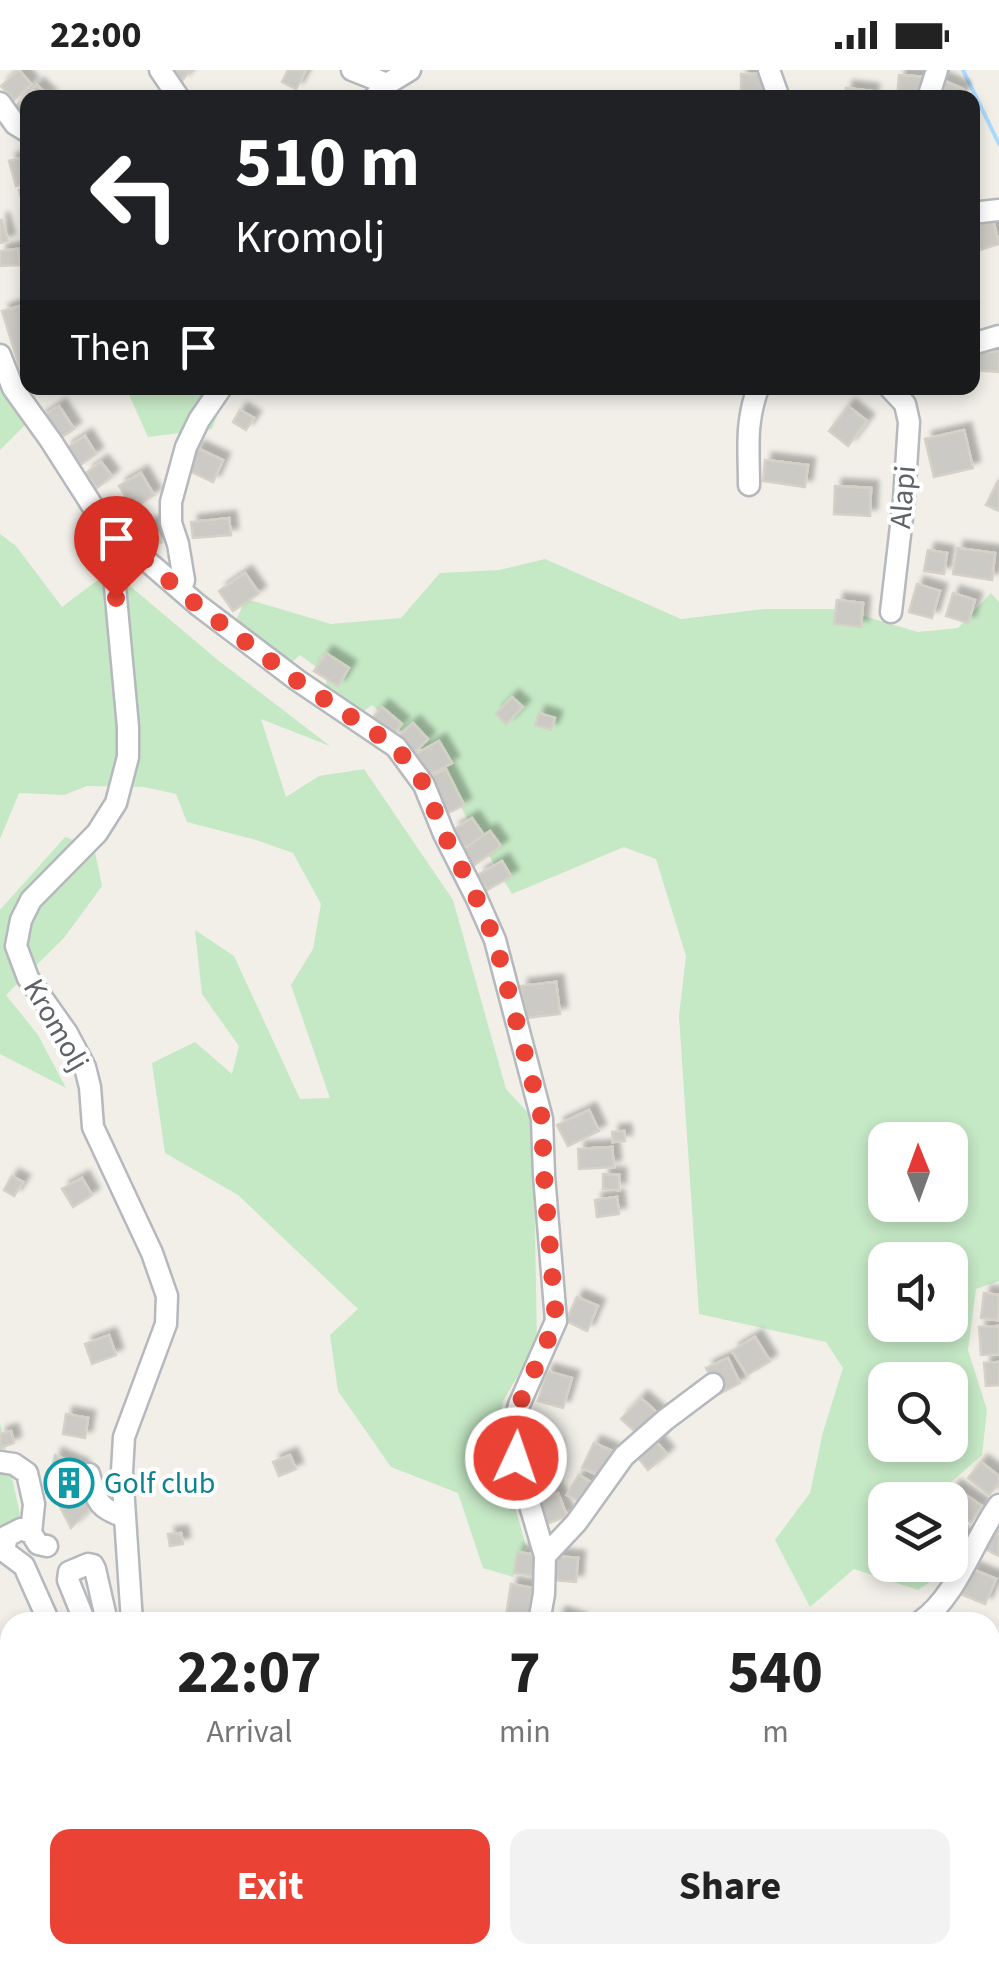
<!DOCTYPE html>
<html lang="en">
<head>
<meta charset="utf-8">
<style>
  body { margin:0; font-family:"Source Sans 3",sans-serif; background:#f2f2f2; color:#222; height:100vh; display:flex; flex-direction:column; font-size:38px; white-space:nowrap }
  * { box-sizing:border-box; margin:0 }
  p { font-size:32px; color:#767676 }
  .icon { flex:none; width:55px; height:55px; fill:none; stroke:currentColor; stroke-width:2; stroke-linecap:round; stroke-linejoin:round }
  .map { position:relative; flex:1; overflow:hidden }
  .details { position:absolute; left:0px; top:1542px; width:1000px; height:352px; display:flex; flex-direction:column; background:#fff; border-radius:30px 30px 0 0; box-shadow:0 5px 15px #0003 }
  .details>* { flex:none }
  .hud { position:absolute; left:20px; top:20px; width:960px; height:305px; border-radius:20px; box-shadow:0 5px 15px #0003; background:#202124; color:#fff; overflow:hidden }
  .needle { width:65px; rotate:359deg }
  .tools { position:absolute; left:868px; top:1052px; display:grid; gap:20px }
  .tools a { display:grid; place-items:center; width:100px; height:100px; border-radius:20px; background:#fff; box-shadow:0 5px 15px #0003; font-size:50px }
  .pin { position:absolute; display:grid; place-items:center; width:85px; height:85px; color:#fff; margin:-102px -42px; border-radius:50% 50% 50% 0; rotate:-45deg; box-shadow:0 0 10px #0007 }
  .pin .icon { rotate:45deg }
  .me { position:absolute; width:110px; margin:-55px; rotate:3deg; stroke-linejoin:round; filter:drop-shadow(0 0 8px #0008) }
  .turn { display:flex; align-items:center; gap:35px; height:210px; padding:0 50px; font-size:45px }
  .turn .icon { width:130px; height:130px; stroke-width:2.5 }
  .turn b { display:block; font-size:70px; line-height:85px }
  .then { display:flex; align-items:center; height:95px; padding:0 50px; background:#0003; gap:20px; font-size:38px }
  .eta { display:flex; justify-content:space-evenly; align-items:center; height:170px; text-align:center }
  .eta b { font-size:60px; font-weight:700; line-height:70px }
  .primary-button { display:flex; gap:20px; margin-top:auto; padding:20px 50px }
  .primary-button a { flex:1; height:115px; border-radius:20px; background:#ea4335; color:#fff; font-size:40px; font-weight:700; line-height:115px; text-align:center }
  .primary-button a+a { background:#f2f2f2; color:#222 }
  .status { display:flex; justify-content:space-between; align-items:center; height:70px; padding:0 50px; background:#fff; direction:ltr }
  .status svg { height:28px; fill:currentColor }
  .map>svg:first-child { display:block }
</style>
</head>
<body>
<div class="status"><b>22:00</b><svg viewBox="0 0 49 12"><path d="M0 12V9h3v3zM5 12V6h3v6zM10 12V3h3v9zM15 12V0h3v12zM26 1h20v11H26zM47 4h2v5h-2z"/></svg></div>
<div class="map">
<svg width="999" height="1894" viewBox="0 0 999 1894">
  <defs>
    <filter id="shadow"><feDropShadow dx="7" dy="-7" stdDeviation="2.5" flood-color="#0004"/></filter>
  </defs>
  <rect width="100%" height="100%" fill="#f1efe8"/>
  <path fill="#c5e8c5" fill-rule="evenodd" d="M0,291L16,307L41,339L0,380Z
    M126,318H230L226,322L212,359L148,367Z
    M0,464L16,476L62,537L111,500L219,591L330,676L261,649L286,727L319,706L364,699L453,830L506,1019L533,1048L537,1273L503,1331L497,1372L526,1476L513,1507L483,1498L458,1423L391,1397L338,1321L330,1265L358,1239L238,1125L165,1083L152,993L195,972L232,1004L239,976L202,924L195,860L234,886L300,1029L330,1028L291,915L313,879L321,834L293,783L256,770L187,752L176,724L144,717L87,716L64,725L19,723L0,769Z
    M545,489L681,549L765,539H840L918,562L958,558L991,523L999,532V1211L976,1219L968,1280L987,1340L982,1385L940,1422V1430H885V1495H940V1505L918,1520L854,1499L810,1537L775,1470L810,1423L823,1362L843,1298L826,1272L699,1244L679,946L686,886L656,789L624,777L512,824L470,754L439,695L372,635L348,653L325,634L327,605L300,585L282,601L230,563L246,529L331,554L401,548L440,503L500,500ZM885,1070H950V1135H885ZM885,1190H950V1255H885ZM885,1310H950V1375H885Z
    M65,767L94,777L102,816L64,868L6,925L38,965L66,1018L0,984V840Z
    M0,1353L21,1449L0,1463Z"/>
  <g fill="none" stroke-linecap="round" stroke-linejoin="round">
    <path stroke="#aadaff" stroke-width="4" d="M963,0L999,74"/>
  </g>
  <path fill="#cccac5" stroke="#d6d1c6" stroke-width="2.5" filter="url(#shadow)" d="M19,0L31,14L14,30L1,16Z
    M167,0H190L182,11Z
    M288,0H306L296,19L282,12Z
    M741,4H766V28H741Z
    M899,5L925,7L923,28H897Z
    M940,9L963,19L960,28H933Z
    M37,15L50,28H28V52L14,38Z
    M846,18L872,21L871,28H845Z
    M28,86V113L16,116L9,91Z
    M28,118V136L24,137L19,120Z
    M0,150H2L8,171L0,173Z
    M993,150L999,174L980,180L972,156Z
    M18,179L19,195L0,196V181Z
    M23,235L28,249V300L21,302L2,241Z
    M972,281L999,282V302L972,300Z
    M59,336L74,359L54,372L39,349Z
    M848,336L867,351L848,376L829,361Z
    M240,340L254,348L246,360L233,352Z
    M964,360L973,398L934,407L925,369Z
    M85,366L96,384L77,397L65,379Z
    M197,378L223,390L213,412L187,400Z
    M765,390L808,395L805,417L763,411Z
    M101,392L112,406L97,418L86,403Z
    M141,403L154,425L133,438L119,416Z
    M998,411L999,412V441L986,435Z
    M835,416L871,418L870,446L834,444Z
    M229,448L231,465L193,468L191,452Z
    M153,453L162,472L142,481L133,462Z
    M957,478L995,483L992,510L953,504Z
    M928,480L947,483L944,504L924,501Z
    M245,503L259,523L233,541L219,521Z
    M917,514L940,521L932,548L909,542Z
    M953,523L975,530L968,553L946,546Z
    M837,530L863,533L861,557L834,554Z
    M326,583L349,598L338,616L314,601Z
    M512,627L523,637L506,654L496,644Z
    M382,637L402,654L390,668L370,651Z
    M539,643L555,648L551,660L535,655Z
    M413,653L428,669L411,686L395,669Z
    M439,671L452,693L426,707L414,685Z
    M446,699L464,735L444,745L426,709Z
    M472,748L484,765L465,778L453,760Z
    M490,761L501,776L473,796L462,780Z
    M502,791L511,806L487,820L478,805Z
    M556,912L560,944L525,948L521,916Z
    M589,1040L599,1061L568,1076L557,1055Z
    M624,1061L625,1071L613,1072L612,1062Z
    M612,1077L614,1097L579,1099L578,1079Z
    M603,1104L619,1105V1120L603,1119Z
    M12,1106L23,1112L14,1126L4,1120Z
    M82,1108L92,1125L73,1137L62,1119Z
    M617,1127L619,1144L597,1147L595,1130Z
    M984,1223L999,1225L998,1250L981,1248Z
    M577,1227L598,1236L587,1261L566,1251Z
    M999,1256V1284L981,1285L979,1257Z
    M109,1265L116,1285L92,1294L85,1274Z
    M755,1267L770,1291L747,1305L732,1281Z
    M728,1288L740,1313L719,1324L706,1298Z
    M999,1292V1315L986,1316L984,1293Z
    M547,1301L572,1308L563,1338L538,1331Z
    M641,1328L661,1346L641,1367L621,1349Z
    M66,1344L88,1348L85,1368L63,1364Z
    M11,1361L14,1373L0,1378V1364Z
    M654,1369L667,1384L648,1400L635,1384Z
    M594,1373L612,1381L601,1406L582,1398Z
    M530,1376H554V1397H530Z
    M55,1385L82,1397L92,1437L71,1458L54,1425L51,1402Z
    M290,1385L296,1399L279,1406L273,1392Z
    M981,1392L999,1406V1413L989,1425L968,1408Z
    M548,1400L554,1421L533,1427L527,1406Z
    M579,1405L591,1412L580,1432L567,1425Z
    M954,1417L982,1436L971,1452L950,1438V1430H945Z
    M558,1423L567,1446L544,1455L535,1432Z
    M950,1456L968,1471L954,1488L950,1485Z
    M999,1456V1486L985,1479Z
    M181,1463L183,1474L170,1476L168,1464Z
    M517,1482L536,1485L533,1506L514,1503Z
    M555,1486L578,1488L576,1512L553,1510Z
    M972,1499L996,1509L985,1534L961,1524Z
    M511,1514L533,1518L528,1549L506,1546Z
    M559,1544L580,1551V1552H556Z
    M418,1885H434V1894H419Z
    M932,1885H934L949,1894H927Z"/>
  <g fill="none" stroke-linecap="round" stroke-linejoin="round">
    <g stroke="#b5b8bc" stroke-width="25">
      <path id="minor" d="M160,0L179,28
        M352,0L387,14
        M769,0L779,28
        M374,28L387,14L410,0
        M928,28L937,0
        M0,33L15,54L28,62
        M972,143L999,140
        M972,274L999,266
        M0,285L13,318L51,371L104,454L113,495L128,657V687L116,733L97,763L31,830L21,850L16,876L28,908L67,963L85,997L90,1017L93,1057L152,1183L167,1226L166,1254L124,1367L122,1401L132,1552
        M890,318L905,334L909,352L904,430L891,542
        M749,415C749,378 745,354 758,318
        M104,454L198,535L297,610L396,677L424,715L444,764L476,827L495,870L542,1049L544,1105L556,1251L519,1335L512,1364L516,1388L545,1486L544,1524L539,1552
        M181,520L184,510L178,474L171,453V432L186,377L199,350L221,318
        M0,1392L14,1394L27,1403L34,1434L31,1463
        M89,1404C97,1431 97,1438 125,1447
        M47,1476L38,1474L31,1463L21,1459L7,1466L4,1481L24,1496L49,1552
        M545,1486L576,1453L624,1386L665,1350L713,1314
        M85,1552L68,1510L69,1502L88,1494L93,1495L95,1499L107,1552
        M920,1552C958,1525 972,1472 999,1435
        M990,1791L998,1792L990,1799
        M292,1885L297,1894
        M448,1885V1894
        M903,1894L910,1885"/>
    </g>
    <use href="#minor" stroke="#fff" stroke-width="20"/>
  </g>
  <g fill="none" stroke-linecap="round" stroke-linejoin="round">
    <path stroke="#ea4335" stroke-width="18" stroke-dasharray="0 32.4" d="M116,528L114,496L104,454L198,536L296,610L396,677L424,714L444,764L476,827L495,870L542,1049L544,1105L556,1251L519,1335L512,1364L516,1388"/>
  </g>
  <defs>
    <g id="building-ring" transform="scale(2.5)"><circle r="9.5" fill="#fff" stroke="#0f9aa8" stroke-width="1.5"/><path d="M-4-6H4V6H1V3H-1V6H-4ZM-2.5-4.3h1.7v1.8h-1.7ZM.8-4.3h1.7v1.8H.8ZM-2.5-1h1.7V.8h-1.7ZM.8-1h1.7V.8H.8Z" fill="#0f9aa8"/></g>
  </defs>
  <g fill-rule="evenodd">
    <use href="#building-ring" x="69" y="1413"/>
  </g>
  <g text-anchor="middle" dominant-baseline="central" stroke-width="8" stroke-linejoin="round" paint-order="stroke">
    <g font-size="30" fill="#5f6368" stroke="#fff">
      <text transform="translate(903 427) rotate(-85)">Alapi</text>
      <text transform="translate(56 955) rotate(60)">Kromolj</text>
    </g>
    <g font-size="30" fill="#0d838f" stroke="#fff" text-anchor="start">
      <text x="104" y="1413">Golf club</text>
    </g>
  </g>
</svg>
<div class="tools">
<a><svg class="needle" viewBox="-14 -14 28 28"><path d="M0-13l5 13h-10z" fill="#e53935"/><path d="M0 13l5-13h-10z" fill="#767676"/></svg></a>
<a><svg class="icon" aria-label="sound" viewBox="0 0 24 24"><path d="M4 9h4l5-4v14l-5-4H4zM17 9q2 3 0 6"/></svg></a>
<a><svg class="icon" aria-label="search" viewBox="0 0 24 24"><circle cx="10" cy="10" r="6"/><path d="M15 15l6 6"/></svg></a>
<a><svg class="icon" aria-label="layers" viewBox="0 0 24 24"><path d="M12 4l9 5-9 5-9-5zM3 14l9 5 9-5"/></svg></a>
</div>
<div class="pin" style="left:116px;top:528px;background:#d93025"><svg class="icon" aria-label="arrive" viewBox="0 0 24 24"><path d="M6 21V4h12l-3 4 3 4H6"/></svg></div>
<svg class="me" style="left:516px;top:1388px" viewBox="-20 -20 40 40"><circle r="17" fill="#ea4335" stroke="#fff" stroke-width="3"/><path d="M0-11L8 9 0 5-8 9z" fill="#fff"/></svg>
<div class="hud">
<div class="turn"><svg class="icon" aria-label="left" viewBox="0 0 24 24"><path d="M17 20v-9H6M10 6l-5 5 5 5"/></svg><div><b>510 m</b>Kromolj</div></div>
<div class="then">Then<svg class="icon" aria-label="arrive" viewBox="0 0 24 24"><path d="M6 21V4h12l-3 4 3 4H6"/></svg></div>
</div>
<section class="details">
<div class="eta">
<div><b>22:07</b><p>Arrival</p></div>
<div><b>7</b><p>min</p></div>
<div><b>540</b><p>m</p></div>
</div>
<div class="primary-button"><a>Exit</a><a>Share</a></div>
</section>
</div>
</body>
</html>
